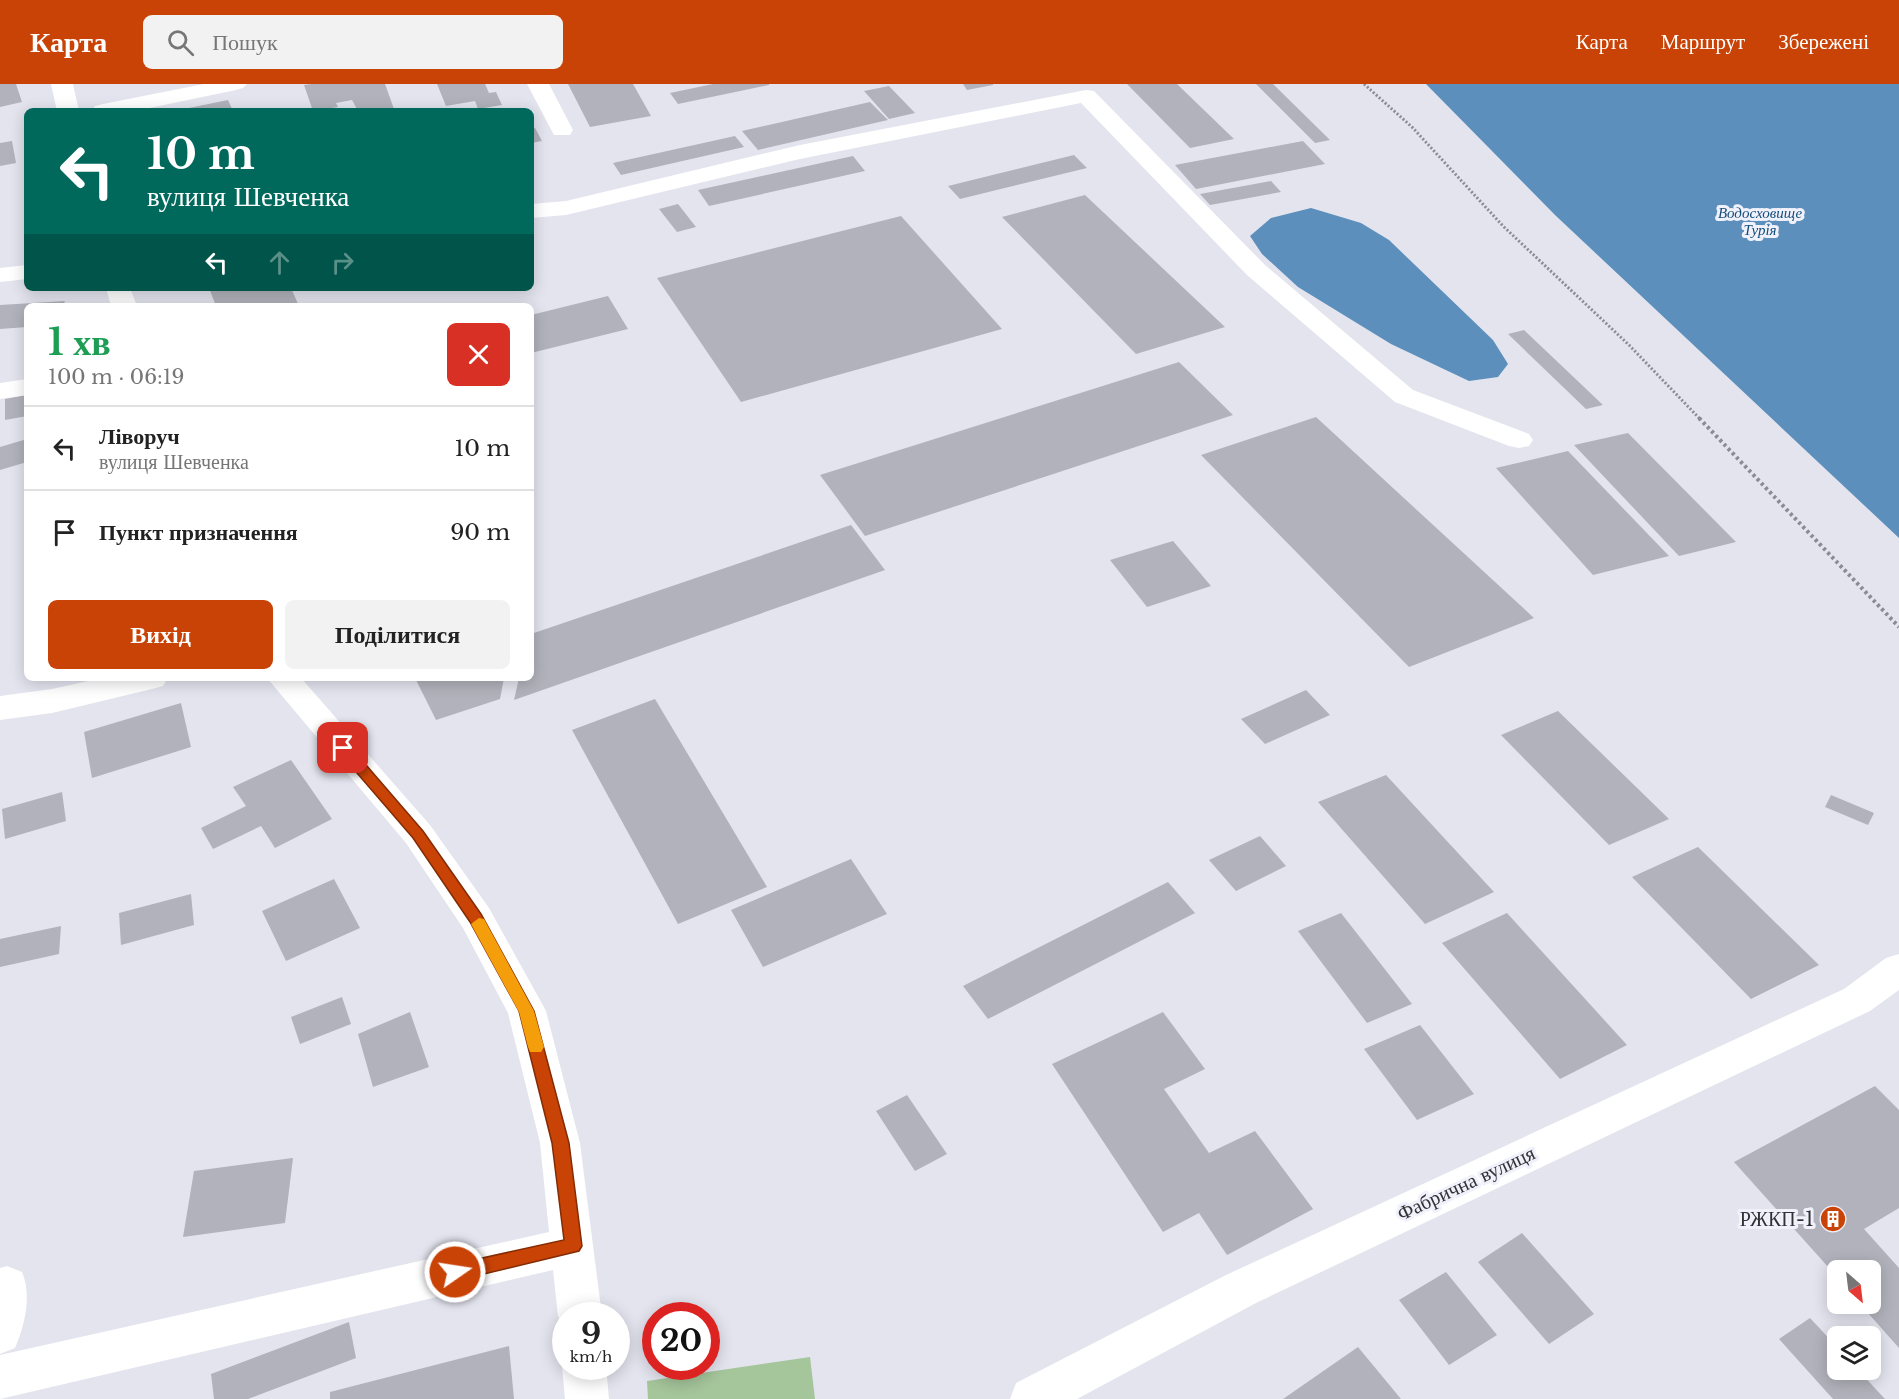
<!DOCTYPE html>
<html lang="uk">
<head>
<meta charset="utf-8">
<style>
  body { margin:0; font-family:"Libre Baskerville",serif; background:#f2f2f2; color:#222; height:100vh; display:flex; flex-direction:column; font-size:22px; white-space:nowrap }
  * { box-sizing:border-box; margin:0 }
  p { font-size:20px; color:#767676 }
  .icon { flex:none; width:33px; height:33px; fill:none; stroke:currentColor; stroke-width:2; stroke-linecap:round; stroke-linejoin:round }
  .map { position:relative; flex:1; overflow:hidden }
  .drawer { position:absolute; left:24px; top:219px; width:510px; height:378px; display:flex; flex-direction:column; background:#fff; border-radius:9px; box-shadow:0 3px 15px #0003 }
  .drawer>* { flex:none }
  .guide { position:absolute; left:24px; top:24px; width:510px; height:183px; border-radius:9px; box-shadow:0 3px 15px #0003; background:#00695c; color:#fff; overflow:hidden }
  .needle { width:39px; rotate:152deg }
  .tools { position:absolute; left:1827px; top:1176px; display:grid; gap:12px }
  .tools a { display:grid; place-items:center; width:54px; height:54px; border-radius:9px; background:#fff; box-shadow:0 3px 15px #0003; font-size:30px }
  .speed { position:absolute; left:552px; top:1218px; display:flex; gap:12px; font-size:30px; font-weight:700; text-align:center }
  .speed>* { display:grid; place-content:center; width:78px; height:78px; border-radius:50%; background:#fff; box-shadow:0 3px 15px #0003; line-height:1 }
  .speed small { font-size:15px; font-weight:400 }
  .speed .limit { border:9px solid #d22; background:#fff; color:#111 }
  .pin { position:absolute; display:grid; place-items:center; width:51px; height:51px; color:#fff; margin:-26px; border-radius:12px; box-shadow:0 3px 9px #0006 }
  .me { position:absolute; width:66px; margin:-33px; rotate:77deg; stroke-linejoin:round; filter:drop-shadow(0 0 4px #0008) }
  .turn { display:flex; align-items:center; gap:21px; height:126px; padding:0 24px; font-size:27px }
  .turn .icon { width:78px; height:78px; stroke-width:2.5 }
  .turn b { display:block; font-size:42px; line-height:51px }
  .lanes { display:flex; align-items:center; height:57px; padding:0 24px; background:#0003; justify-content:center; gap:30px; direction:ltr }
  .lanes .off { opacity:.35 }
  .round { display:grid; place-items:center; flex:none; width:63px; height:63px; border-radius:9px; background:#f2f2f2 }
  .head { display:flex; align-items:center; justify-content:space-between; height:102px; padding:0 24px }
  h1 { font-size:36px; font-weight:700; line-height:45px; color:#1e9e55 }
  .action { display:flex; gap:12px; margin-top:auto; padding:12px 24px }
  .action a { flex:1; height:69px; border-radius:9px; background:#c94306; color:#fff; font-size:24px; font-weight:700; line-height:69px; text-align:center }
  .action a+a { background:#f2f2f2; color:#222 }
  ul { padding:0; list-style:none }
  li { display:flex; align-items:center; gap:18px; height:84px; padding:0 24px; border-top:2px solid #e0e0e0 }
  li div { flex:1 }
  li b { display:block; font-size:22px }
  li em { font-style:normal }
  header { display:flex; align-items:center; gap:36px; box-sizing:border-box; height:84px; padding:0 30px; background:#c94306; color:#fff }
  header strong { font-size:28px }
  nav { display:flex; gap:33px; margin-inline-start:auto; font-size:21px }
  .search { width:420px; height:54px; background:#f2f2f2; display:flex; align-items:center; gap:15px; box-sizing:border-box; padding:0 21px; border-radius:9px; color:#767676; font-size:22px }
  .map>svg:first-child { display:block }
</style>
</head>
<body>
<header>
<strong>Карта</strong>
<div class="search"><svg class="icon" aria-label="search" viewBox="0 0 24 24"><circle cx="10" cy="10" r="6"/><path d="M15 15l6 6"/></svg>Пошук</div>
<nav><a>Карта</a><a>Маршрут</a><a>Збережені</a></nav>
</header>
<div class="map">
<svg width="1899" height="1315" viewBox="0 0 1899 1315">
  <rect width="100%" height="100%" fill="#e3e4ee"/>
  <path fill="#a5c59b" d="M810,1273L815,1315H648L647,1297Z"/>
  <path fill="#5c8fbc" d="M1426,0H1899V454L1555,131Z
    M1311,124L1361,139L1389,156L1493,256L1508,280L1498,293L1469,297L1391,260L1298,203L1262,170L1250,152L1271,134Z"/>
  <path fill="#b2b2bc" d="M0,0H16L22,18L0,23Z
    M311,0H385L394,25L358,27L352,16L336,19L338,23L313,27L304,1Z
    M437,0H485L489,9L496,8L502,21L478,25L475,17L446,22Z
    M568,0H633L651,32L590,43Z
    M713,0H769V1L678,20L670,9Z
    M963,0H993V1L967,6Z
    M1127,0H1177L1234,55L1190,64Z
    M1256,0H1273L1330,56L1315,59Z
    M889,2L915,29L889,35L864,7Z
    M228,16L233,27H179V26Z
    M870,18L888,36L758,66L742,47Z
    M535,44L542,57L531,59V45Z
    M735,52L744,63L621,91L613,79Z
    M12,57L16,79L0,82V59Z
    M1303,57L1325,80L1196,105L1175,81Z
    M1074,71L1087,84L960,115L948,102Z
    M853,72L865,87L709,122L698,106Z
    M1271,97L1281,108L1210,121L1200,110Z
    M1085,111L1225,243L1136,270L1002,133Z
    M678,120L696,143L677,148L659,125Z
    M901,132L1002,245L741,318L657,194Z
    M209,204H291L299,222H216Z
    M608,212L628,245L531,269V231Z
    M65,217L63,222H27V243L0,245V221Z
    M1524,246L1603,321L1586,325L1508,250Z
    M1179,278L1233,331L865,452L820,391Z
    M27,311V332L5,336V315Z
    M1316,333L1534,534L1409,583L1201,371Z
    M1628,349L1736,458L1679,472L1574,361Z
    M27,355V378L0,386V363Z
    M1568,367L1669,472L1593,491L1496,384Z
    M851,441L885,486L514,616L519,594H531V550Z
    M1173,457L1211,502L1147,523L1110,476Z
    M415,594H504L500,615L436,636Z
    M1306,606L1330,631L1265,660L1241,635Z
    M655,615L767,803L678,840L572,646Z
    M181,619L191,663L92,694L84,648Z
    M1558,627L1669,735L1609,761L1501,651Z
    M291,676L332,735L275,764L261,742L213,765L201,744L246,722L233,703Z
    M1386,691L1494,808L1425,840L1318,718Z
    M62,708L66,737L5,755L2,725Z
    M1831,711L1874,729L1868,741L1825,723Z
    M1260,752L1286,782L1236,807L1209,776Z
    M1698,763L1819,881L1751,915L1632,793Z
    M851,775L887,830L763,883L731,826Z
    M334,795L360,844L286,877L262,827Z
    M1168,798L1195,829L988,935L963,902Z
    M191,810L194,841L121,861L119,829Z
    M1341,829L1412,920L1367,939L1298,847Z
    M1507,829L1627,961L1560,995L1442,859Z
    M61,842L59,870L0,883V855Z
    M342,913L351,940L300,960L291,933Z
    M410,928L429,983L373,1003L358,950Z
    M1163,928L1205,985L1164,1005L1209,1069L1255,1047L1313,1125L1227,1171L1199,1129L1163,1148L1052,980Z
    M1420,941L1474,1010L1417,1036L1364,965Z
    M1875,1002L1899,1026V1124L1864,1145L1899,1184V1264L1860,1220H1870V1186H1838V1194L1734,1078Z
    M907,1011L947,1070L915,1087L876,1027Z
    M293,1074L285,1139L183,1153L194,1087Z
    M1522,1149L1594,1230L1549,1260L1478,1178Z
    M1446,1188L1497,1251L1449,1281L1399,1216Z
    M1810,1234L1838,1264V1286H1858L1885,1315H1833L1779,1255Z
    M349,1238L356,1274L248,1315H214L211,1290Z
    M509,1262L514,1315H330V1308Z
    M1358,1263L1401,1315H1283Z"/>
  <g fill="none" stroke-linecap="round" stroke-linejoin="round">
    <path stroke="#8b8c93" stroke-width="3" stroke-dasharray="2 2" stroke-linecap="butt" d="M1364,0L1412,43L1503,142L1629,261L1700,335"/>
    <path stroke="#8b8c93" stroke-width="4" stroke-dasharray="3 3" stroke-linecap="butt" d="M1699,334L1899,543"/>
    <path fill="#fff" fill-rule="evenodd" d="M51,0H73L79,27H57Z
      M204,0H247L243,4L236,6L135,27H92L95,22L103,20Z
      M527,0H549L573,46L570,51H554Z
      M1086,6L1094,7L1265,181L1413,306L1529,350L1533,356L1529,362L1519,364L1509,362L1395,318L1247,191L1081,19L800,75L566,131L531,134V120L566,117L800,61Z
      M27,181V195L0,198V184Z
      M106,204H130L137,222H111Z
      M27,295V311L0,315V299Z
      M102,594H168L163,602L152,605L52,629L0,636V612L52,605Z
      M267,594H301L430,741L489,824L540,916L546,927L580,1059L602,1232H566L565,1247L558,1232L553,1186L0,1315V1271L549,1148L540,1059L508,929L463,844L406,759Z
      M1899,870V906L1870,927L1256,1219L1077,1315H1010L1016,1299L1226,1191L1844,905L1886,874Z
      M7,1182L22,1188C32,1211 25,1241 15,1264L0,1270V1184Z
      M566,1273V1282H606L609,1315H565L562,1282Z"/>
  </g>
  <path fill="#c94306" stroke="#832c04" stroke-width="1.5" d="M343,659L348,660L423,747L481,830L534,927L569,1059L582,1162L579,1167L455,1197L449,1194L446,1188L449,1183L455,1180L564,1156L552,1059L519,927L470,838L413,754L338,667V660Z"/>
  <path fill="#f59e0b" d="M479,834L484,835L534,927L544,963L541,968H530L528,963L519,928L471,840Z"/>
  <defs>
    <g id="building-disc" transform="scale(1.35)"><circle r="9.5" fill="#c94306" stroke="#f1f1fc"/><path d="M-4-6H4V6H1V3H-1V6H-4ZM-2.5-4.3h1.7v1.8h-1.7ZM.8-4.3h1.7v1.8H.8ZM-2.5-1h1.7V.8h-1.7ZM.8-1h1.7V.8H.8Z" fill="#fff"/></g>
  </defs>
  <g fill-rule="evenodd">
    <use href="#building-disc" x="1833" y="1135"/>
  </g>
  <g text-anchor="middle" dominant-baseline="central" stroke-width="6" stroke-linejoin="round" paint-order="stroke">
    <g font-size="15" font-style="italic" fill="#134d7a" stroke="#f1f1fc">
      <text x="1760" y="128">Водосховище<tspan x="1760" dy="17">Турія</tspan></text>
    </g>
    <g font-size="20" fill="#323236" stroke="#f1f1fc">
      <text transform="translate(1466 1099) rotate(-25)">Фабрична вулиця</text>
    </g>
    <g font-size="20" fill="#323236" stroke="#f1f1fc" text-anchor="end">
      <text x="1814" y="1135">РЖКП-1</text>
    </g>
  </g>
</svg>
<div class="tools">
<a><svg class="needle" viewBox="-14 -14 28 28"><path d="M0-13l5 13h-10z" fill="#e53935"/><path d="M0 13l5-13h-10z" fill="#767676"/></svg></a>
<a><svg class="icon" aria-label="layers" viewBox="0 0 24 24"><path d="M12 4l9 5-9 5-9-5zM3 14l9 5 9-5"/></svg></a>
</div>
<div class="speed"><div>9<small>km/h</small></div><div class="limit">20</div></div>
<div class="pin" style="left:343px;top:664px;background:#d93025"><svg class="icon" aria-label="arrive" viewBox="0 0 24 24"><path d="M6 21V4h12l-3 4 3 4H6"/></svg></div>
<svg class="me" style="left:455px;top:1188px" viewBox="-20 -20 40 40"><circle r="17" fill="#c94306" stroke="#fff" stroke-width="3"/><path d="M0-11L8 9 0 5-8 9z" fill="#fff"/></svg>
<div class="guide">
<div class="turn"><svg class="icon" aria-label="left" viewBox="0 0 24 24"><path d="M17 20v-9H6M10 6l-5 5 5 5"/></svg><div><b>10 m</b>вулиця Шевченка</div></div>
<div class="lanes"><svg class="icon" aria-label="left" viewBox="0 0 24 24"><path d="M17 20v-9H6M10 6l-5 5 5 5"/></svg><svg class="icon off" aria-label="ahead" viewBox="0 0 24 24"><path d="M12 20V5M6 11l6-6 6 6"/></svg><svg class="icon off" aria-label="right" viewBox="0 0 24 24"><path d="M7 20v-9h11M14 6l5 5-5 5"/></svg></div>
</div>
<section class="drawer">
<div class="head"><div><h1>1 хв</h1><p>100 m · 06:19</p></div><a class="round" style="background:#d93025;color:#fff"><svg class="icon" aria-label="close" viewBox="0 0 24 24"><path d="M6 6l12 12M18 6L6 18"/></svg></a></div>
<ul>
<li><svg class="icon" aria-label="left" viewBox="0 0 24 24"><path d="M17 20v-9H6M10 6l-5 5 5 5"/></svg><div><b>Ліворуч</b><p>вулиця Шевченка</p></div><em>10 m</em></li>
<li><svg class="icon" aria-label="arrive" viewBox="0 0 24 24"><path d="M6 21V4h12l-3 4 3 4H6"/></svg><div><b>Пункт призначення</b></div><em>90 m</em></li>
</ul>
<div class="action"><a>Вихід</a><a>Поділитися</a></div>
</section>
</div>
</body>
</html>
